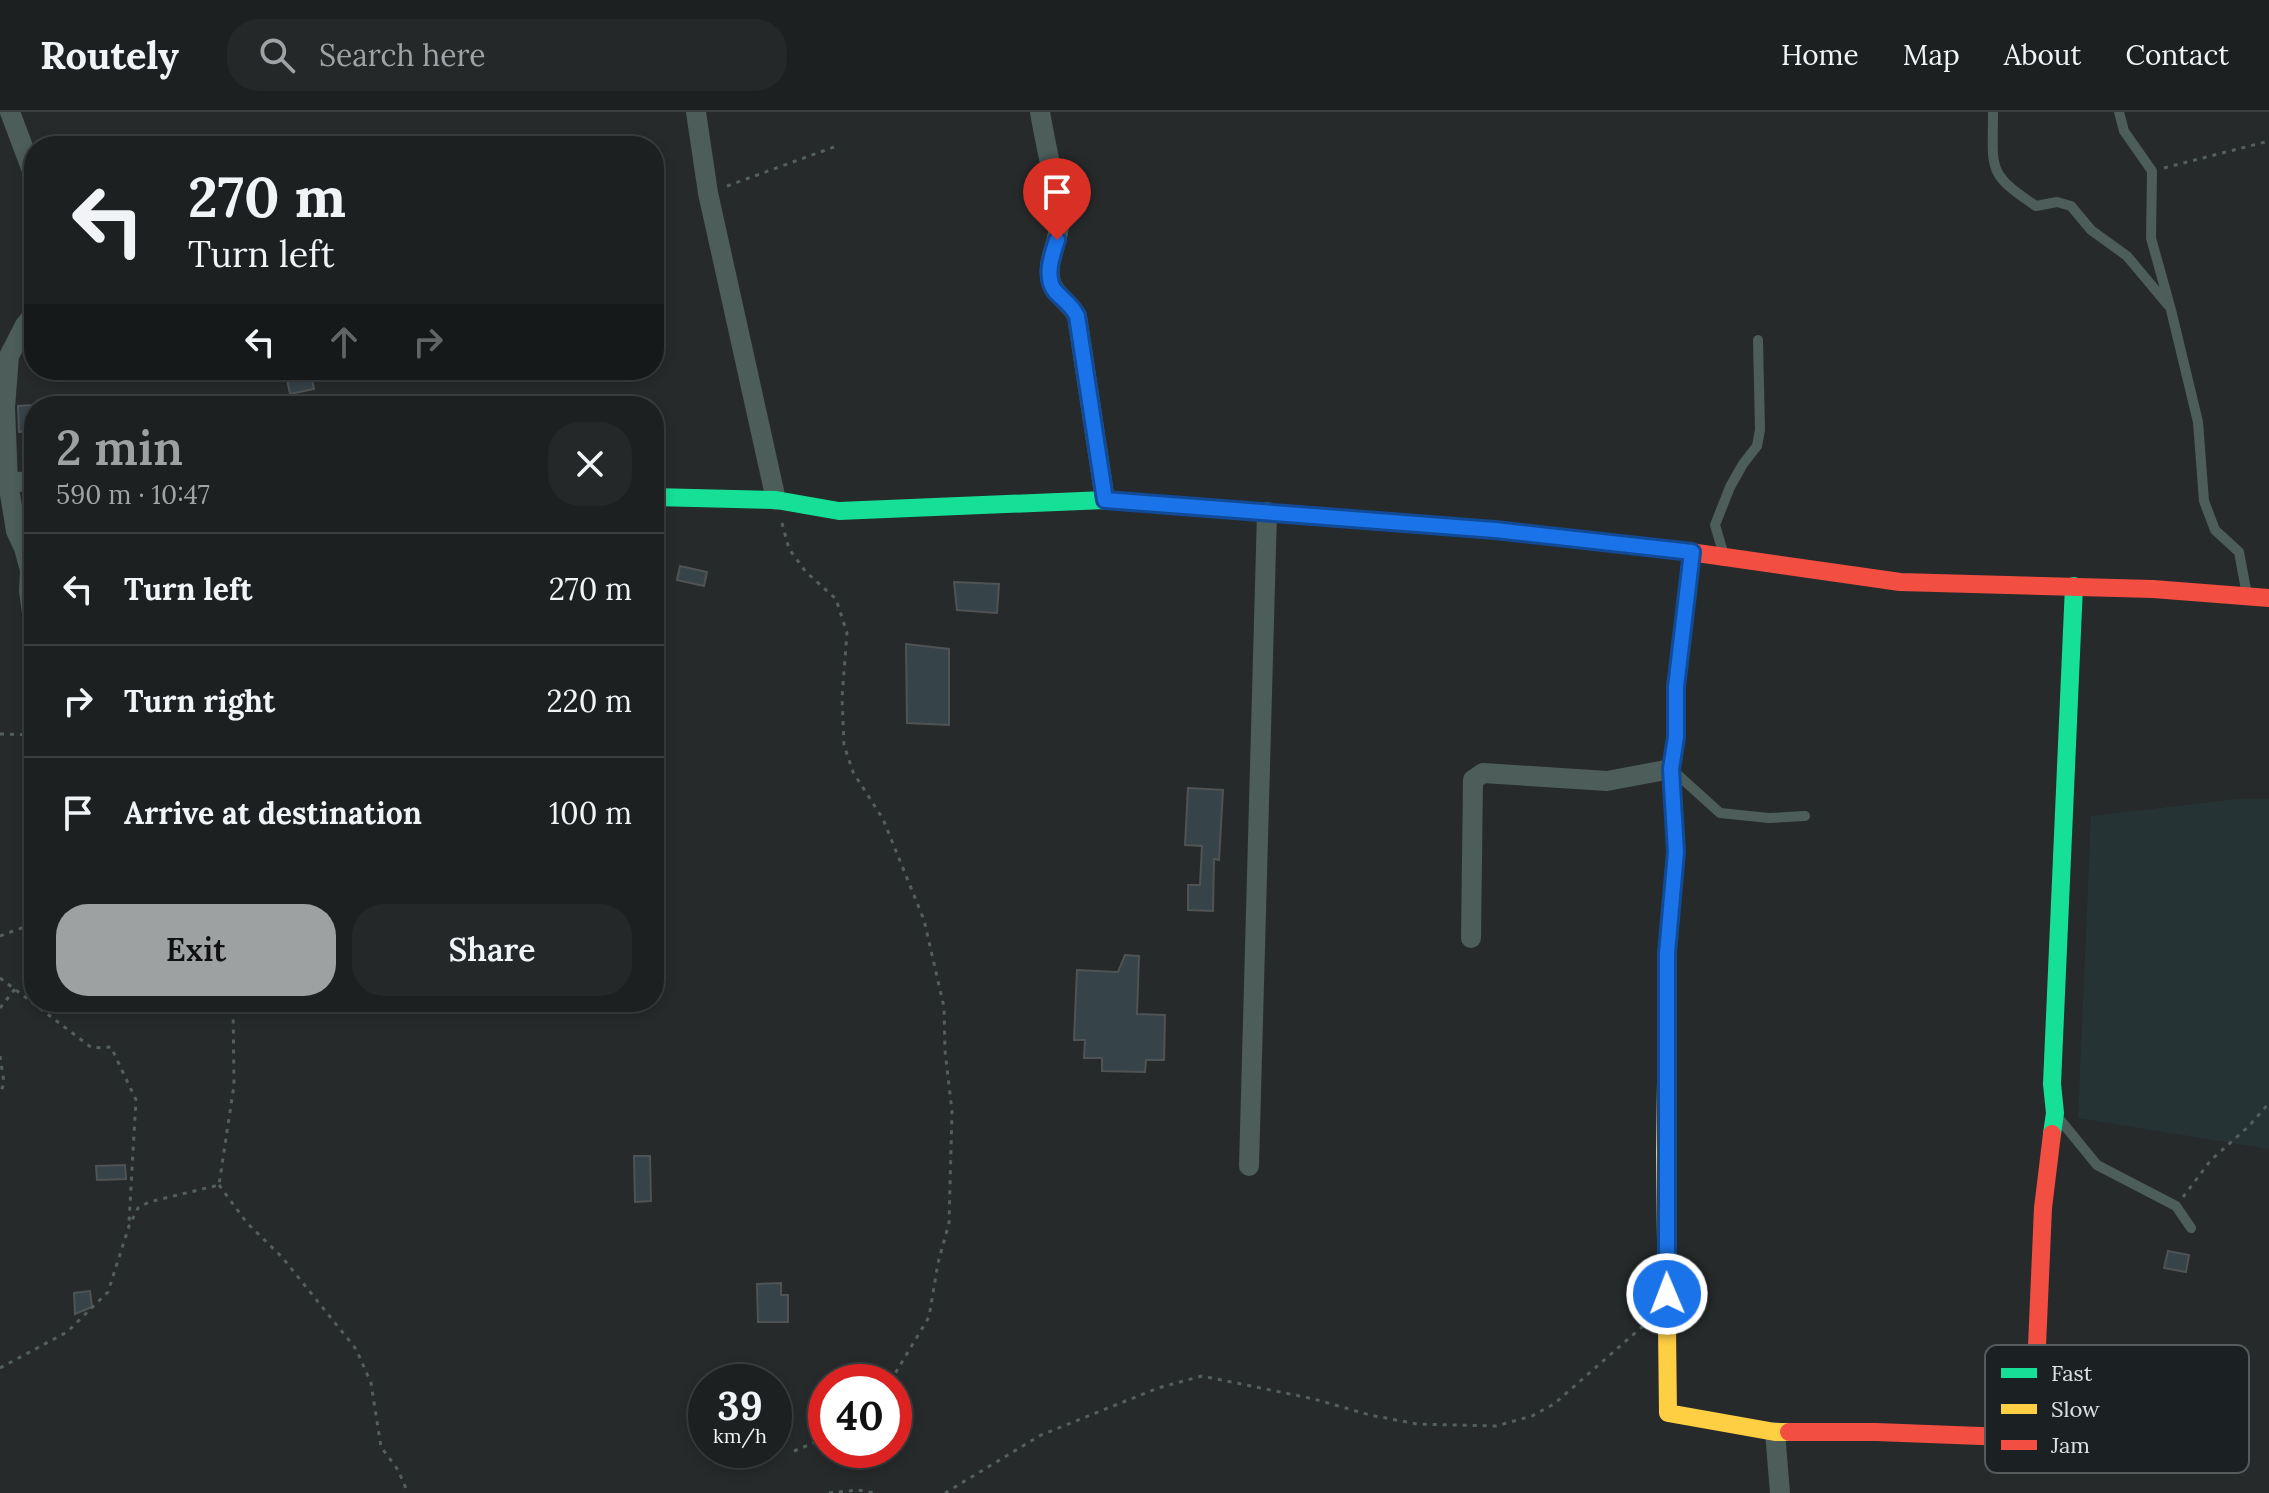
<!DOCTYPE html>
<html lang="en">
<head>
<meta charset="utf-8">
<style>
  body { margin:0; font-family:Lora,serif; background:#252829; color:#f1f3f6; height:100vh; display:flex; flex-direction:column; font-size:30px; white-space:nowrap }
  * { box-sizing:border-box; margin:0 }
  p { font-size:26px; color:#a0a3a5 }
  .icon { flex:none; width:44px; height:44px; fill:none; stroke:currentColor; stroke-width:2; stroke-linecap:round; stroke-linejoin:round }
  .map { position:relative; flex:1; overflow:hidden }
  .panel { position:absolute; left:24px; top:284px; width:640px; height:616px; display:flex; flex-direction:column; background:#1c2020; border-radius:32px; box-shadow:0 4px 12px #0003,0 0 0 2px #3a3e3e }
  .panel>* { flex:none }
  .banner { position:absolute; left:24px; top:24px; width:640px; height:244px; border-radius:32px; box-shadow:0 4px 12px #0003,0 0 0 2px #3a3e3e; background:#1c2020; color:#f1f3f6; overflow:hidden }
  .speed { position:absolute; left:688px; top:1252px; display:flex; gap:16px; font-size:40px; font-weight:700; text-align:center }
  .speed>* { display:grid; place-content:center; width:104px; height:104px; border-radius:50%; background:#1c2020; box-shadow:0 4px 12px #0003,0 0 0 2px #3a3e3e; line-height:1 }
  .speed small { font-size:20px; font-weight:400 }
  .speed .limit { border:12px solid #d22; background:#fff; color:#111 }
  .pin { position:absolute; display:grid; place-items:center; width:68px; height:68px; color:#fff; margin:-82px -34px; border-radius:50% 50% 50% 0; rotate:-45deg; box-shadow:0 0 8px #0007 }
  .pin .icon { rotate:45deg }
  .me { position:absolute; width:88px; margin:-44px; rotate:359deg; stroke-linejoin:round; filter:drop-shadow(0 0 6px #0008) }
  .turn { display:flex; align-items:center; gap:28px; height:168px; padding:0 32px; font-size:36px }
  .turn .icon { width:104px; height:104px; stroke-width:2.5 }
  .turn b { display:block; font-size:56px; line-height:68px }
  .lanes { display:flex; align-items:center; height:76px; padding:0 32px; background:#0003; justify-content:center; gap:40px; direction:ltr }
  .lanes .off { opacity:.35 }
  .round { display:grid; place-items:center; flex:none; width:84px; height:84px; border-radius:32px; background:#252829 }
  .overview { display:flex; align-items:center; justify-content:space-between; height:136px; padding:0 32px }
  h1 { font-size:48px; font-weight:600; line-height:60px; color:#9da1a2 }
  .action { display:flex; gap:16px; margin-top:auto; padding:16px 32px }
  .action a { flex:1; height:92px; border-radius:32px; background:#9da1a2; color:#111; font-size:32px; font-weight:600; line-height:92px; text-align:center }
  .action a+a { background:#252829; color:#f1f3f6 }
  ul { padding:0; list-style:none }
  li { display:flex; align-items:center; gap:24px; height:112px; padding:0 32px; border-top:2px solid #3a3e3e }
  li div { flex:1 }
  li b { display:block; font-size:30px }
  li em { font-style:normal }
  header { display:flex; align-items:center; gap:48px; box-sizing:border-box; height:112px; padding:0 40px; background:#1c2020; border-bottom:2px solid #3a3e3e }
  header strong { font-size:38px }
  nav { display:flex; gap:44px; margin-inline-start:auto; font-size:28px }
  .search { width:560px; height:72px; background:#252829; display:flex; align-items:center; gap:20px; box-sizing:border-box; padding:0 28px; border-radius:32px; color:#a0a3a5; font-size:30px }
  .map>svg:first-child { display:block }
</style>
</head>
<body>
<header>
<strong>Routely</strong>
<div class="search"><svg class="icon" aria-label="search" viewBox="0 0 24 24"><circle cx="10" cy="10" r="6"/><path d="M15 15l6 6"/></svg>Search here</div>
<nav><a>Home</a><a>Map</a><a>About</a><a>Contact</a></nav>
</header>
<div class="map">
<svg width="2269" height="1381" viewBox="0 0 2269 1381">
  <rect width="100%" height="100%" fill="#262a2a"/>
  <path fill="#263334" d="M2238,687H2269V1037L2078,1006L2091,704Z"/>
  <path fill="#364349" stroke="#505354" stroke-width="2" d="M285,258H310L314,277L290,282Z
    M34,293V319L19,320L18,294Z
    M680,454L707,460L704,474L677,468Z
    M954,470L999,472L997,501L957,498Z
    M906,532L949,537V613L907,611Z
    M1188,676L1223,678L1219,748L1214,747L1213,799L1188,798V773H1200L1202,734L1185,733Z
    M1125,843L1139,844L1137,902L1165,903L1164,948H1146L1145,960L1102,959V946H1084L1085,928H1074L1077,858L1118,860Z
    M634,1044H650L651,1089L635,1090Z
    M125,1053L126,1067L97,1068L96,1054Z
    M2168,1139L2189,1143L2186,1160L2164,1156Z
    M781,1171V1183H788V1210H758L757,1172Z
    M90,1179L92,1195L75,1202L74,1181Z"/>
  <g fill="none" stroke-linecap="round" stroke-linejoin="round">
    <path stroke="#54605e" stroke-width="3" stroke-dasharray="4 6" stroke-linecap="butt" d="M2164,56L2269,29
      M727,74L834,35
      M782,411L789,437L806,460L836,487L847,521L842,586L844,633L853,660L883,707L924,808L944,895L945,939L952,999L949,1111L938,1151L929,1205L890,1270
      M0,622L34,623
      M0,824L27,814L34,808
      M0,866L92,936L111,935L136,988L129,1110
      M0,896L15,877
      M0,944L4,971L0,982
      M219,1073L247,1111L282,1145L356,1237L371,1271L381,1335L398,1358L408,1381
      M2183,1085L2211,1048L2248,1015L2269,991
      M0,1256L67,1220L108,1180L129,1114L138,1096L149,1090L219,1073L234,973L233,890
      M794,1339L826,1326
      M829,1381L858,1378L874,1381
      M945,1381L1041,1323L1158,1276L1202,1264L1314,1287L1370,1303L1417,1312L1496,1314L1532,1304L1554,1292L1643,1214"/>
    <path stroke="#4c5d5a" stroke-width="10" d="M1993,0C1993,57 1986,61 2036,94L2057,90L2071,94L2091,118L2127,144L2168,193
      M2119,0L2124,19L2152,59L2151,126L2171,198L2198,310L2204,389L2215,418L2239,440L2247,483
      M1723,440L1715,413L1730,375L1743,352L1757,334L1760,318L1758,228
      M1678,663L1720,701L1769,706L1805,704
      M2061,1009L2097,1053L2176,1094L2191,1116"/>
    <path stroke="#4c5d5a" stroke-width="20" d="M10,0L34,64
      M696,0L708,81L776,388
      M1040,0C1046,36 1056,73 1059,110C1060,130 1045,149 1051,170C1054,182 1070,191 1077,204L1105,388
      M34,202L25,213L9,244L5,296L8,370L16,419L24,436L30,458L29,479L34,515
      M0,371L34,369
      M1471,826L1473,668L1483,661L1607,669L1671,657
      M1249,1054L1267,400
      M1775,1320L1780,1381"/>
    <path stroke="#16e098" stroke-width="18" d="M654,385L776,388L839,399L1105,388L1334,406
      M2052,1022L2055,1001L2052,972L2074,474"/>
    <path stroke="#ffcf43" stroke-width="18" d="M1334,406L1495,418L1690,440
      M1668,830L1665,1042L1668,1301L1775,1320H1789"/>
    <path stroke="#f24e42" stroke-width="18" d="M1690,440L1900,470L2153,477L2269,486
      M1668,830L1676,740L1671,657L1676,625V575L1692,440
      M1789,1320H1876L2033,1326L2043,1096L2052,1022"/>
  </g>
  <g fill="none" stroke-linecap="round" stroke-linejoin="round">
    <g stroke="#114b97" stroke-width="20">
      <path id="route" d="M1057,128C1052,143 1044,165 1055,179C1063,188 1071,192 1077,204L1105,388L1495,418L1692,440L1676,575V625L1671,657L1676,740L1667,841V1182"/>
    </g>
    <use href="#route" stroke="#1a73e8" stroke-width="14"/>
  </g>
  <rect x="1985" y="1233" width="264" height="128" rx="12" fill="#1b2122" stroke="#555b5c" stroke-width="2"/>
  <rect x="2001" y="1256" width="36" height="10" fill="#16e098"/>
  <rect x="2001" y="1292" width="36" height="10" fill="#ffcf43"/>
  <rect x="2001" y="1328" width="36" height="10" fill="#f24e42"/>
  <g font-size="22" fill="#dde1e2">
    <text x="2051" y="1269">Fast</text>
    <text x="2051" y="1305">Slow</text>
    <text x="2051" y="1341">Jam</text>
  </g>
</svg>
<div class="speed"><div>39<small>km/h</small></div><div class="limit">40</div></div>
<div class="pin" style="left:1057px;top:128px;background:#d93025"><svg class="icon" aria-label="arrive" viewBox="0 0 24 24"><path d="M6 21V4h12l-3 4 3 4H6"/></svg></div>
<svg class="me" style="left:1667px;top:1182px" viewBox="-20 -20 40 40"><circle r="17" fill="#1a73e8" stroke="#fff" stroke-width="3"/><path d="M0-11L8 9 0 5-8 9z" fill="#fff"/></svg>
<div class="banner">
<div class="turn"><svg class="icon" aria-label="left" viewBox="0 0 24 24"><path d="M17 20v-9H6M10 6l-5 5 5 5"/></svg><div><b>270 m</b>Turn left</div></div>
<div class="lanes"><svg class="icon" aria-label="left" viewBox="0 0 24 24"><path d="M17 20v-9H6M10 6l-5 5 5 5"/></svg><svg class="icon off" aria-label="ahead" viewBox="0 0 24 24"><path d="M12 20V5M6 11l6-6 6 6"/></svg><svg class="icon off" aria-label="right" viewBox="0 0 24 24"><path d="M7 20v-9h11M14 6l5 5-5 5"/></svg></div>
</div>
<section class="panel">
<div class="overview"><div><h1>2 min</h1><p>590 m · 10:47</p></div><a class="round"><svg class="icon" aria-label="close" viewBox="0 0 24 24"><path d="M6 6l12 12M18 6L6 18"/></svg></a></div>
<ul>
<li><svg class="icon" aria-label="left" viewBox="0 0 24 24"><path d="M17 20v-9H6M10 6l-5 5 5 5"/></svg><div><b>Turn left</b></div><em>270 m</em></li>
<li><svg class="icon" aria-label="right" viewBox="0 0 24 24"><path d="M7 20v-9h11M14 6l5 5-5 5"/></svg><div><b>Turn right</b></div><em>220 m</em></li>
<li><svg class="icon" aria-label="arrive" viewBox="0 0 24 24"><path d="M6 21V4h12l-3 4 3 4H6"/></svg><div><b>Arrive at destination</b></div><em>100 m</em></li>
</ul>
<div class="action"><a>Exit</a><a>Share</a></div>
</section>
</div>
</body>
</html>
